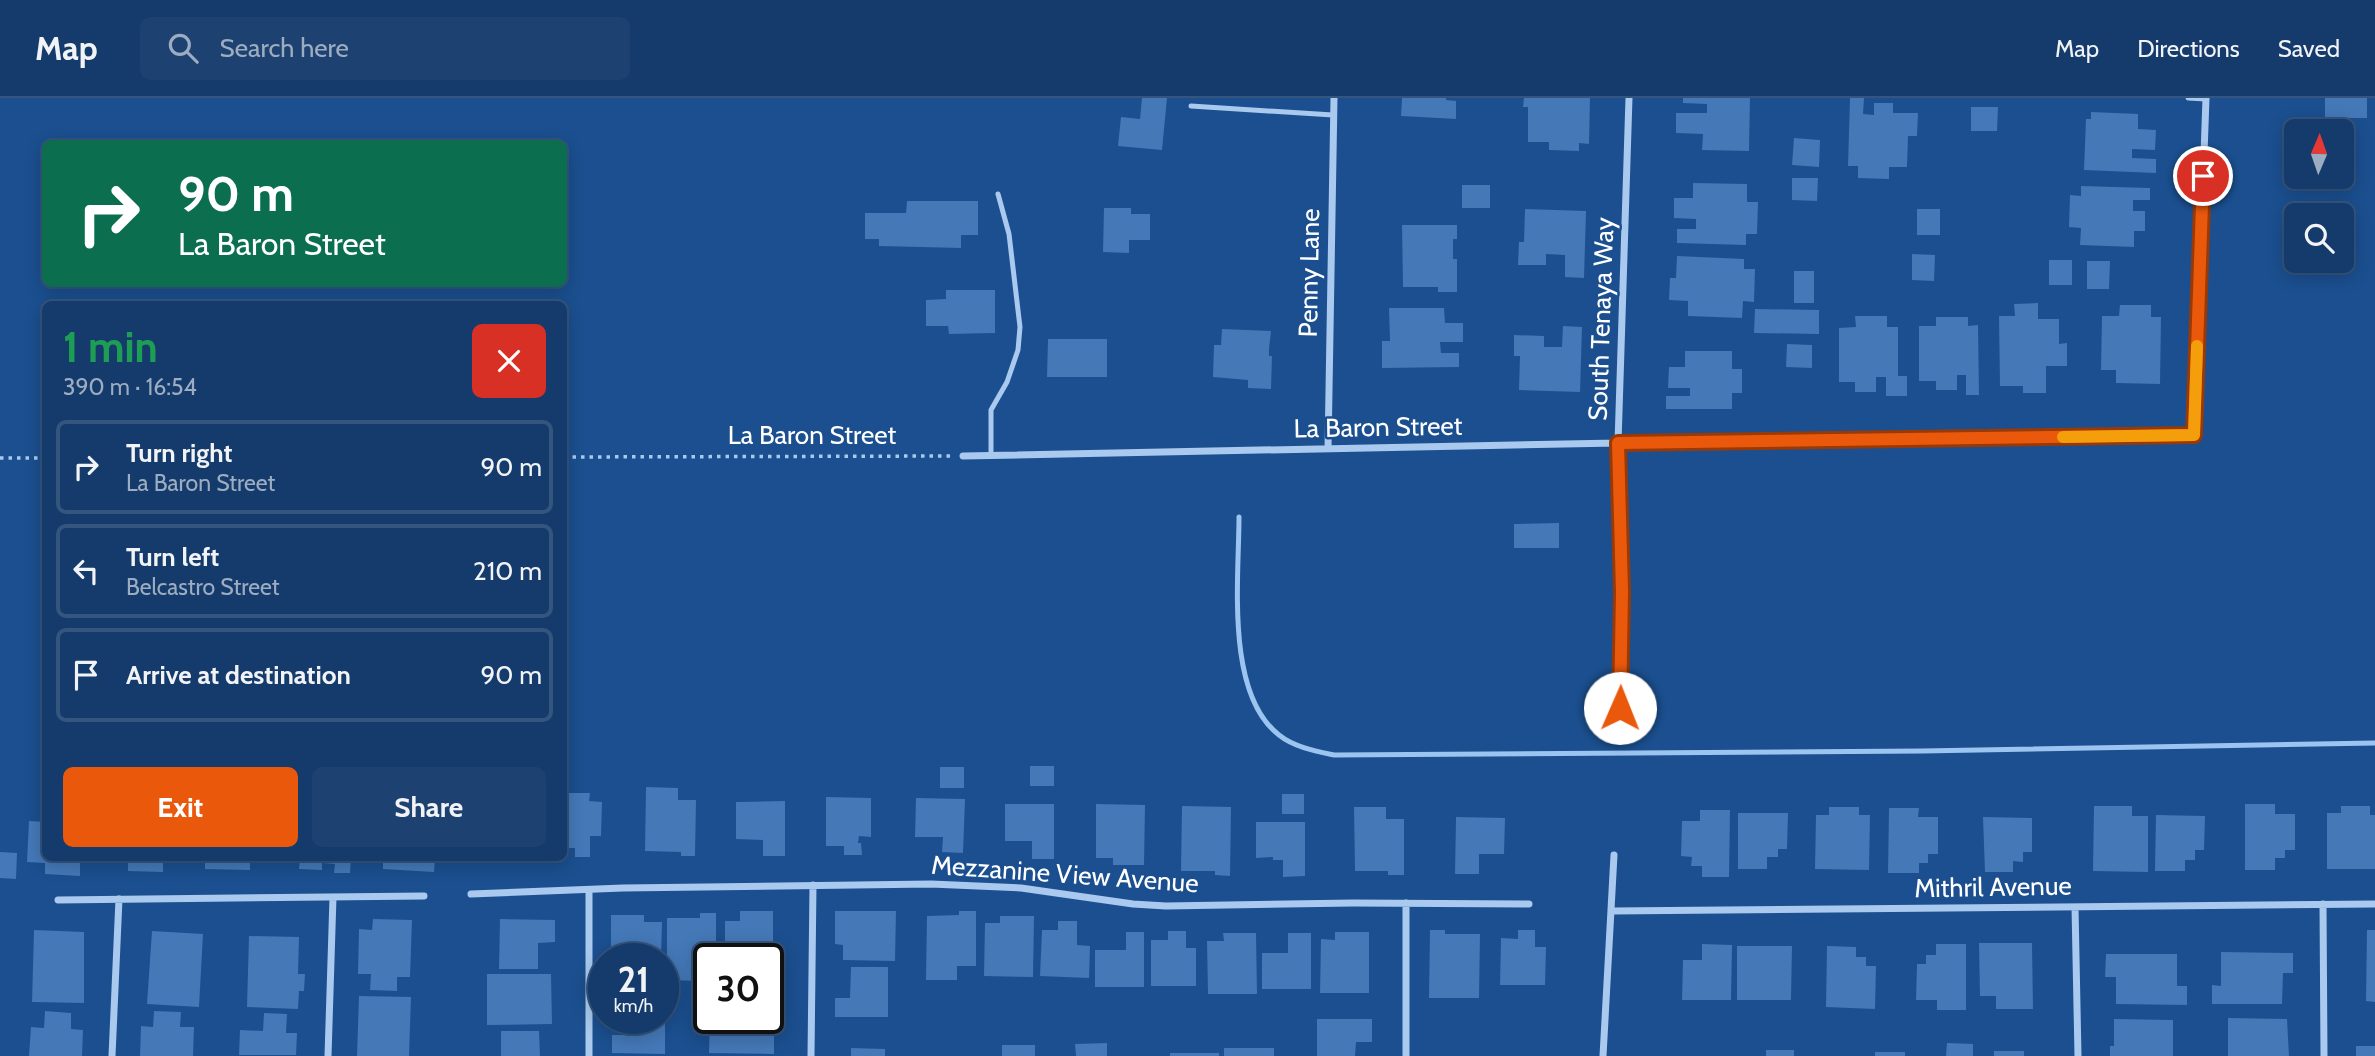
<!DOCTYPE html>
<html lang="en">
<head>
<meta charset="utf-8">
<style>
  body { margin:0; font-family:Cabin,sans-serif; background:#1d4271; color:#f1f3f6; height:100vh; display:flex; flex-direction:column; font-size:26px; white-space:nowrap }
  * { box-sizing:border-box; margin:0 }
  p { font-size:23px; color:#9dadc1 }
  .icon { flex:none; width:38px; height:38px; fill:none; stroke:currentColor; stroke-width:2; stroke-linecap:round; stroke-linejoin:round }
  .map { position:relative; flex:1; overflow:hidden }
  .panel { position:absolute; left:42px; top:203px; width:525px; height:560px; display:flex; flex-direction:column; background:#143b6b; border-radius:10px; box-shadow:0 4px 18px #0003,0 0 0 2px #33557e }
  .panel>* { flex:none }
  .hud { position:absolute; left:42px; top:42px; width:525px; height:147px; border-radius:10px; box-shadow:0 4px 18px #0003,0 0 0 2px #33557e; background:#0b6e4f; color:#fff; overflow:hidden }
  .needle { width:46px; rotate:2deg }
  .buttons { position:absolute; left:2284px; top:21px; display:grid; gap:14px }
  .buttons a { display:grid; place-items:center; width:70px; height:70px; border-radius:10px; background:#143b6b; box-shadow:0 4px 18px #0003,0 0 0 2px #33557e; font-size:35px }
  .speed { position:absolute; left:588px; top:845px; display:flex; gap:14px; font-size:35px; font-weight:700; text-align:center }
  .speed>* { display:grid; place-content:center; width:91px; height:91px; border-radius:50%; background:#143b6b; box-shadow:0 4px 18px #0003,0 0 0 2px #33557e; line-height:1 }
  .speed small { font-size:18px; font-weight:400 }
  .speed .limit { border:4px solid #111; border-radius:10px; background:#fff; color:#111 }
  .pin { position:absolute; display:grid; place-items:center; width:60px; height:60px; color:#fff; margin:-30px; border:4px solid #fff; border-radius:50%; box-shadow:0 2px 7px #0007 }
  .me { position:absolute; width:77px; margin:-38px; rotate:1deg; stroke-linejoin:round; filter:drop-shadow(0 0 5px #0008) }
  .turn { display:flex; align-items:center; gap:24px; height:147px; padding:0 21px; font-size:32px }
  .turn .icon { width:91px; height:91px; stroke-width:2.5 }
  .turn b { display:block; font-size:49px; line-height:60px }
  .round { display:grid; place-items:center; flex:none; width:74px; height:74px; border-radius:10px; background:#1d4271 }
  .headline { display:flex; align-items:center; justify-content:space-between; height:119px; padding:0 21px }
  h1 { font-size:42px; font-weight:700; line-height:52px; color:#1e9e55 }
  .action { display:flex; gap:14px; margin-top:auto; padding:14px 21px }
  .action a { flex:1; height:80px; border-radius:10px; background:#ea580c; color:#fff; font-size:28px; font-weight:700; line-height:80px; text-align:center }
  .action a+a { background:#1d4271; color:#f1f3f6 }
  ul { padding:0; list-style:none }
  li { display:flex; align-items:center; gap:21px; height:94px; margin:0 14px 10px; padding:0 7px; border:4px solid #33557e; border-radius:10px }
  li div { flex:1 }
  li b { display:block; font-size:26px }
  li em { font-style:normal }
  header { display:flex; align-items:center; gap:42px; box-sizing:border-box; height:98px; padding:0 35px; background:#143b6b; border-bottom:2px solid #33557e }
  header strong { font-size:33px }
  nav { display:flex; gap:38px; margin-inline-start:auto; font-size:24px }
  .search { width:490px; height:63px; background:#1d4271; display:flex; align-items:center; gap:18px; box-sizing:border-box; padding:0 24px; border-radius:10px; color:#9dadc1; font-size:26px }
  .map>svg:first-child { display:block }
</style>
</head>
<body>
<header>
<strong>Map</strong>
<div class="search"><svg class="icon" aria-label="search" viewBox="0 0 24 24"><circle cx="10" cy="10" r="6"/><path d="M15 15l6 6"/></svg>Search here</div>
<nav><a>Map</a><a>Directions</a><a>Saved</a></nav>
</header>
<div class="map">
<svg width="2375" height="958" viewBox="0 0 2375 958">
  <rect width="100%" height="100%" fill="#1b4f8f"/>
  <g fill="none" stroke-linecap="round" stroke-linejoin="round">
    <path stroke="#9cc4f0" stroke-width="5" d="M1239,419C1239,480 1225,595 1279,637C1294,649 1315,653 1334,657L1922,653L2375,645"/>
  </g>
  <path fill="#4478b7" d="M1142,0H1167L1162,52L1118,48L1121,19L1140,21Z
    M1402,0H1446V2L1456,3V21L1401,18Z
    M1524,0H1590L1589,46L1579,45V53L1549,52V44H1528V9H1523Z
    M1683,0H1750L1749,53L1702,52L1703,36L1676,35V15H1707V6L1683,5Z
    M1850,0H1864L1863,16L1874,17V5H1893V15H1918L1917,38H1908L1907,69H1889V81L1858,80V68H1848Z
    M2325,0H2367V20H2325Z
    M1971,9H1998L1997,33H1971Z
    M2091,14L2138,16V31L2156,32L2155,52L2132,51V60L2156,61V75L2084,72L2086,21H2091Z
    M1794,40L1820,42L1819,69L1792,67Z
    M1792,80H1818L1817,103L1792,102Z
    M1693,85L1747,86V104H1758L1757,136H1746V147L1677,145V131H1696V121L1674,120V100H1693Z
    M1462,87H1490V110H1462Z
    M2081,88L2150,90V102H2133V113H2145V133H2134V149L2080,147L2081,130L2069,129L2070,97L2081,98Z
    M907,103H978V137H961V150L879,148V141H865V115H906Z
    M1104,110H1131V116H1150V142H1129V155L1103,154Z
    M1525,111L1586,113L1584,180L1565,179V157L1546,156V167H1518L1519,144H1524Z
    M1917,111H1940V137H1917Z
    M1402,127H1457V141H1453V161H1457V194H1438V189H1403Z
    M1912,156L1935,157L1934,183L1912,182Z
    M1677,158L1744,161V171H1755L1754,204L1743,203L1742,220L1688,218V203L1669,202L1670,180H1676Z
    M2049,162H2072V187H2049Z
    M2087,163H2110L2109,191H2087Z
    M1794,173H1814V205H1794Z
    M946,192H995V235L949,236L948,228H926V202L946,201Z
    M2038,205V221H2059V246L2067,245V268H2046V295H2023V288H2000L1999,218H2015L2014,206Z
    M2120,207H2151V219H2161L2160,286L2116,285V272H2101L2102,218H2119Z
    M1389,210H1444L1445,225H1463V244H1440L1441,255H1459V269L1382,270V243H1390Z
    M1755,211L1819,212V236L1754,235Z
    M1855,218H1887V229H1898V278H1907V298H1886V279H1876V294H1855V284H1839V230L1856,229Z
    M1936,219H1968V228L1978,227L1979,297H1966V277H1957V292H1936V283H1919V228H1936Z
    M1563,228L1582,229L1580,294L1519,292L1520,258H1514V237L1544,238V249H1562Z
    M1222,231L1271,233L1269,251V258H1272L1271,291L1248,290V282L1213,279L1214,247H1221Z
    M1048,241H1107V279H1047Z
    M1787,246L1812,247V270L1786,269Z
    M1685,253H1732V271H1742V295H1732V311H1666V298H1690V290H1668L1669,269H1685Z
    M1559,425V450H1514V426Z
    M1030,668H1054V688H1030Z
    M940,669H964V690H940Z
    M646,689L678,690V702H696L695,758H681V754L645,753Z
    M568,695H590L589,703L602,704L601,738H590V759H575V750H564V700H568Z
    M1282,696H1304V716H1282Z
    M826,699L871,700V739L859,738L858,745H861L862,757H844V748H826Z
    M916,700L965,701L963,755L942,754L943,739H915Z
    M785,703V758H763V742L736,741V704Z
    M1005,706H1054V761H1032V743H1005Z
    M1096,706L1145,707L1144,767H1113V760H1096Z
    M2245,706H2275V716H2295V752H2285V760H2275V772H2245Z
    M1182,708L1231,709L1230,778L1215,777V773H1181Z
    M2094,708H2132V718H2148V774L2093,773Z
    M2341,708H2370V717H2375V771H2327V715H2341Z
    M1354,709H1386V721H1404V777H1388V773H1355Z
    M1829,709H1859V717H1870L1869,772L1815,771L1816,717H1829Z
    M1889,710H1919L1918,719H1938V756H1928V765H1919V775H1888Z
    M1700,712H1730L1729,779H1702V768H1691L1692,759L1681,758L1682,723H1700Z
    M1738,715H1788L1787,751H1778V759H1767V771H1738Z
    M2156,717L2205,718L2204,752H2195V762H2185V773H2155Z
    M1456,719L1505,720L1504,756H1479V776H1455Z
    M1983,719L2032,720V754H2023V764L2013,763V774H1985Z
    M29,723L46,724V760H96V765H80V778L45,776V765L27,764Z
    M1256,724H1305V778L1283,779V762H1273V759L1256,760Z
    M0,754L17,755L16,781L0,780Z
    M128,760H181V765L163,764V774L128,773Z
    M205,760H250V772L205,771Z
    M300,760H351L350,775H334L335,766L322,765V772L299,771Z
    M383,760H435L434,774L383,771Z
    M494,760H516V763H494Z
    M740,813H773V876H768V861H725V823H740Z
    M835,813H896L895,863L843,862V847L835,846Z
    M959,813H976V868H957V882H926L927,818L959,817Z
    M700,815H716V861H709V870H700V883L667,882V820H700Z
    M611,817H644V824H662L661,861H611Z
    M1000,818H1034L1033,879L984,878L985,825H1000Z
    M373,821L412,822L410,879H397V893L370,892L371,876H358L359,831L372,832Z
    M500,821L555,822V844L538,845V871H499Z
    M1058,823H1077V847L1090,848L1089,880L1040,878L1042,832H1058Z
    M34,832L84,834V905L32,904Z
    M1430,832H1445V836H1480L1479,900H1429Z
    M1518,832H1535V849H1546L1545,887H1500L1501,840L1518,841Z
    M2367,832H2375V904L2366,903Z
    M152,833L203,836L199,909L147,906Z
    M1168,833H1186V850H1196V888H1151V842H1168Z
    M1126,834H1144V889H1095V852H1126Z
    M1335,834H1369V895H1320L1321,841L1335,842Z
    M1223,835H1256L1257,896H1208L1207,843H1224Z
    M1288,835H1311V891H1262V855H1288Z
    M249,838L299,839L298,876H305L304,893H299L298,911L247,909Z
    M1979,845H2032L2033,911H1996V898H1980Z
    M1702,846L1732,847L1731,902H1682L1683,862H1702Z
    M1936,846H1966V912H1937V902H1916L1917,866H1926V857H1936Z
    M1737,848H1792L1791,902H1737Z
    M1827,848L1856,849V859H1866V868H1876L1875,911L1826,909Z
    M2221,854L2293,855V875H2283L2282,906H2212V887L2221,888Z
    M2106,856H2177V888H2187V907L2116,906V879H2105Z
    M851,869H888V919H835V900H850Z
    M487,876H551L552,926L487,927Z
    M359,898L411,899L409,958H357Z
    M768,905H778V922H774V956L709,955L710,922L768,920Z
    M45,913L71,915V931L83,932L82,958H29L31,929L44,930Z
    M154,913L181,914L180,929H194L193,958H140L141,928L153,929Z
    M264,915L287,916L286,935H297L296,957H239L240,932L263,933Z
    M627,920H665V956L612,955V937H627Z
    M2228,920L2287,921L2289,958H2228Z
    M1317,921H1372V944H1356L1355,958H1317Z
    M2114,921L2173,922V958H2110V948H2114Z
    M501,933H539L540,958H501Z
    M1107,945V958H1076L1075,946Z
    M1947,945L1973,946V958H1946Z
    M1002,947H1035V958H1002Z
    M2356,948H2375V958H2356Z
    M851,950L885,951V958H851Z
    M1224,950H1274V958H1224Z
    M1766,952H1794V958H1766Z
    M1994,953H2024V958H1994Z
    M1875,954H1905V958H1875Z
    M1170,955H1219V958H1170Z"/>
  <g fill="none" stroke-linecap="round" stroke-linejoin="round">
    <path stroke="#a9c9ee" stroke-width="3.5" stroke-dasharray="3.5 5" stroke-linecap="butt" d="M564,359L951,358
      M0,360H46"/>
    <path stroke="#a9c9ee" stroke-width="5" d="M2188,0L2206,1
      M1191,8L1333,17
      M991,358V312L1007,284L1018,252L1020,229L1009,136L998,96"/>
    <path stroke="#a9c9ee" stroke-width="7" d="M1328,351L1334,0
      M963,358L1618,345L2194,337L2206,0
      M1620,610L1623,494L1618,345L1629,0
      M471,796L623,790L931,786L1021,790L1133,806L1166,808L1353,805L1529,806
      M58,802L424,798
      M1406,805V958
      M2323,806L2324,958
      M2075,809L2078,958
      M1612,813L2375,806
      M112,958L119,801
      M328,958L333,799
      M589,958V792
      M811,958L813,787
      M1603,958L1614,757"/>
  </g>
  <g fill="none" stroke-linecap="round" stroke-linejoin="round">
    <g stroke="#983908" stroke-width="18">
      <path id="route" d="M1620,610L1622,494L1618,345L2194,337L2203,78"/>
    </g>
    <use href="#route" stroke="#ea580c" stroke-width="12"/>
    <path stroke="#f59e0b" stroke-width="12" d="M2063,339L2194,337L2197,248"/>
  </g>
  <g text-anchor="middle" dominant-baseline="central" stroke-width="5" stroke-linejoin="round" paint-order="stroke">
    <g font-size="26" fill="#fff" stroke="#1b4f8f">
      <text transform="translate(1309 175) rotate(-89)">Penny Lane</text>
      <text transform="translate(1601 221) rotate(-88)">South Tenaya Way</text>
      <text transform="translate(1378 329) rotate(-1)">La Baron Street</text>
      <text x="812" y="337">La Baron Street</text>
      <text transform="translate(1065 776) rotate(4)">Mezzanine View Avenue</text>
      <text transform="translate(1993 789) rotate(-1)">Mithril Avenue</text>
    </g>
  </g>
</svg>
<div class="buttons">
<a><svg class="needle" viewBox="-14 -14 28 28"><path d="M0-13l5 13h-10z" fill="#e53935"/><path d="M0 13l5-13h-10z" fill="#9dadc1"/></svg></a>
<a><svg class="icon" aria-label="search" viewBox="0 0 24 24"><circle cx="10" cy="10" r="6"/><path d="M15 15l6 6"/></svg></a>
</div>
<div class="speed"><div>21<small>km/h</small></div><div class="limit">30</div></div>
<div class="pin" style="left:2203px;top:78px;background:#d93025"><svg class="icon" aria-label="arrive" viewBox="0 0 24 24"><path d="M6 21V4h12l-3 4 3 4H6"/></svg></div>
<svg class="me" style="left:1620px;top:610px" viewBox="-20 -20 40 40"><circle r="19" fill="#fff"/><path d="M0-13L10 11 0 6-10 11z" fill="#ea580c"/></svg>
<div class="hud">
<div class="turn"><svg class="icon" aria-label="right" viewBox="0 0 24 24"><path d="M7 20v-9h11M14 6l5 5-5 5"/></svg><div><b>90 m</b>La Baron Street</div></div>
</div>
<section class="panel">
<div class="headline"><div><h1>1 min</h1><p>390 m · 16:54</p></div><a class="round" style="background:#d93025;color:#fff"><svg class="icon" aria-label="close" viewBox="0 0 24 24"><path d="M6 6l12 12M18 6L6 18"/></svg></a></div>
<ul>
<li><svg class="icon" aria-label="right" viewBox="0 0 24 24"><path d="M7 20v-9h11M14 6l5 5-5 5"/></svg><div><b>Turn right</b><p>La Baron Street</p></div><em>90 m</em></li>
<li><svg class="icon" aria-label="left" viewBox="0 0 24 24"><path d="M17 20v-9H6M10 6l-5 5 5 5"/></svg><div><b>Turn left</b><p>Belcastro Street</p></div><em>210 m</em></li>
<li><svg class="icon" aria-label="arrive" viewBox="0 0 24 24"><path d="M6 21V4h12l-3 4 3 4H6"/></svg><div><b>Arrive at destination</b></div><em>90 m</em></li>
</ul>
<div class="action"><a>Exit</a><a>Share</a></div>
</section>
</div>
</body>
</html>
